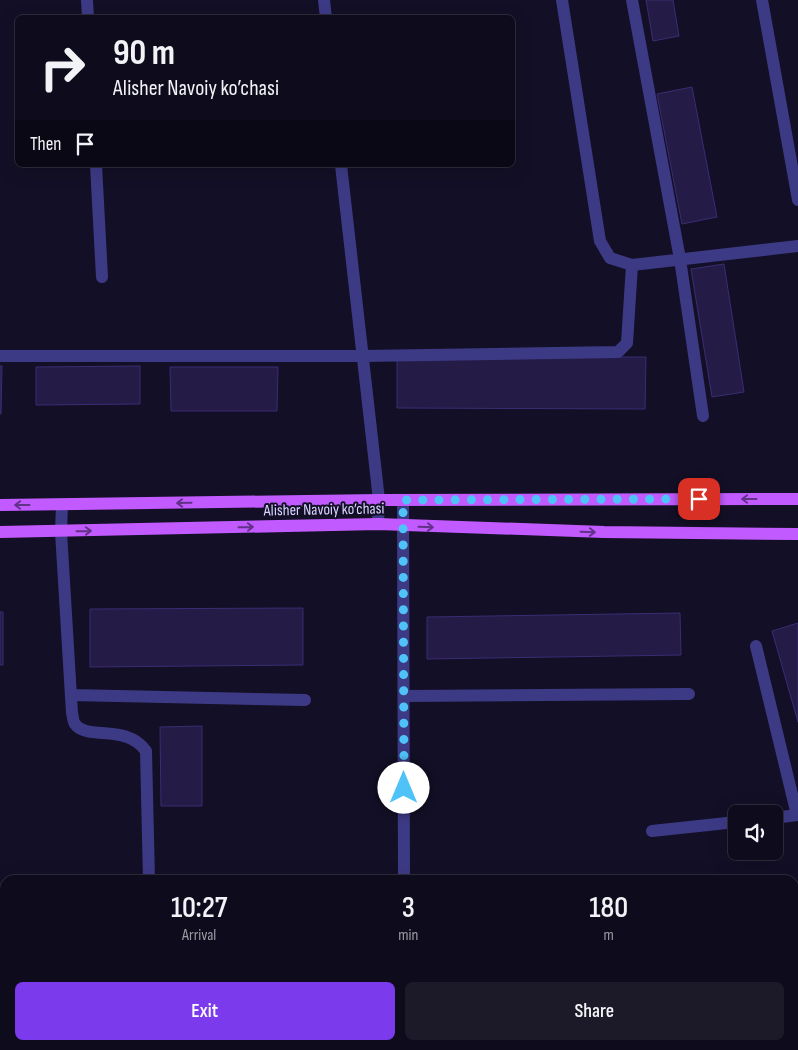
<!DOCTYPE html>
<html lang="en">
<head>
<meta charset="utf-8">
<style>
  body { margin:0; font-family:"Sofia Sans Condensed",sans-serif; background:#1c1929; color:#f1f3f6; height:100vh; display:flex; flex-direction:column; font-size:19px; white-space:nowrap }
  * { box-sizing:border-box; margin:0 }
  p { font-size:16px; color:#9b9ba3 }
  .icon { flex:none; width:28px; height:28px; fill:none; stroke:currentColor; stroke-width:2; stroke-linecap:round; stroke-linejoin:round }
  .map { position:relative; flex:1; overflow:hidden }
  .drawer { position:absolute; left:0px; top:875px; width:799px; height:175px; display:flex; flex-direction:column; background:#0e0b1c; border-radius:15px 15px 0 0; box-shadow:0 5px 20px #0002,0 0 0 1px #2e2b3b }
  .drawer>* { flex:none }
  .hud { position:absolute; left:15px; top:15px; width:500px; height:152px; border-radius:8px; box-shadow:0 5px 20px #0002,0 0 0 1px #2e2b3b; background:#0e0b1c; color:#f1f3f6; overflow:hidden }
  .buttons { position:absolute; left:728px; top:805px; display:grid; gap:10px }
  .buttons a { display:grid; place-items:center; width:55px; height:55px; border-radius:8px; background:#0e0b1c; box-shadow:0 5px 20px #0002,0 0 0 1px #2e2b3b; font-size:25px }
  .pin { position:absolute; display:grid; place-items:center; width:42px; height:42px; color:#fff; margin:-21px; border-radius:10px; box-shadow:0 2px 8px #0006 }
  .me { position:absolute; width:55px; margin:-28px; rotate:0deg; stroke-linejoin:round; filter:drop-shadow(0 0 4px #0008) }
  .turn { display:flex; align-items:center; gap:18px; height:105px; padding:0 15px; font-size:22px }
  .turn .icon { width:65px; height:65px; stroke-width:2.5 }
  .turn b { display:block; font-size:35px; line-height:42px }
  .then { display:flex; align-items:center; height:48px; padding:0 15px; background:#0003; gap:10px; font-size:19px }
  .eta { display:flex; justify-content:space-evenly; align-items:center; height:85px; text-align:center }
  .eta b { font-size:30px; font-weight:600; line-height:35px }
  .cta { display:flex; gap:10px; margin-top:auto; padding:10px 15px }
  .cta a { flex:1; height:58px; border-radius:8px; background:#7c3aed; color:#fff; font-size:20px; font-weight:600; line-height:58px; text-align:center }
  .cta a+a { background:#1c1929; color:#f1f3f6 }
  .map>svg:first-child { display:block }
</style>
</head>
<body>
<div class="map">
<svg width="798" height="1050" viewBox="0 0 798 1050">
  <rect width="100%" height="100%" fill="#130f26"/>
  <path fill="#241b47" stroke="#3b2d73" d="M646,0H673L679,36L653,41Z
    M692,87L717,217L682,224L657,94Z
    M724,264L744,392L712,397L691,269Z
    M397,357H646L645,409L397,408Z
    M0,366H2L1,414H0Z
    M140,366V404L36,405V367Z
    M170,367H278L277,411H171Z
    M303,608V665L90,667V609Z
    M0,612H3V665H0Z
    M680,613L681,655L427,659V617Z
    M798,623V722L772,631Z
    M202,726V806H161L160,727Z"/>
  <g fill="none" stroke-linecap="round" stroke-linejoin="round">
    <path stroke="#3d3a85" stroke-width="12" d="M87,0L88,18
      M324,0L326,18
      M562,0L600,241L610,258L632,265L798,246
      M632,0L680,259L703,416
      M762,0L798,200
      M96,165L102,277
      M341,165L379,500L378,524
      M0,356H363L618,352L627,343L632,265
      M403,500L404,880
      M62,505L61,532L72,713C73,716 73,722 75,724C87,741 126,723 146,751L149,880
      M756,646L797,815L774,818
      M71,695L305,700
      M404,696L689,694
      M652,831L736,822"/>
    <path stroke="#c25bff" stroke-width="12" d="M0,505L379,500L798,499
      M0,532L378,524L604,532L798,534"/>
  </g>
  <defs><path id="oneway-shaft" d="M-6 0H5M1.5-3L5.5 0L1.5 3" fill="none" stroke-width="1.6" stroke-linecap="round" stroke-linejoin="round" transform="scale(1.25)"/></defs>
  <g stroke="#623188">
    <use href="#oneway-shaft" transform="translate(749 499) rotate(180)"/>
    <use href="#oneway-shaft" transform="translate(184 503) rotate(179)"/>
    <use href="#oneway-shaft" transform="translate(22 505) rotate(-180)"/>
    <use href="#oneway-shaft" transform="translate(246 527) rotate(-1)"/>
    <use href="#oneway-shaft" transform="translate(426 527) rotate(2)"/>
    <use href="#oneway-shaft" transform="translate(84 531) rotate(-1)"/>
    <use href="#oneway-shaft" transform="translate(588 532) rotate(2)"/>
  </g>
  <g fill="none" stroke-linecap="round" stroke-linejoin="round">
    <path stroke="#4fc3f7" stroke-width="9" stroke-dasharray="0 16.2" d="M404,788L403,500L699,499"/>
  </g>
  <g text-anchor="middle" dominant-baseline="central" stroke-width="4" stroke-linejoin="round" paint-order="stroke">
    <g font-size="16" fill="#d9d4ff" stroke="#130f26">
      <text transform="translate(324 510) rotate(-1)">Alisher Navoiy ko’chasi</text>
    </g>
  </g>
</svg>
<div class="buttons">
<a><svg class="icon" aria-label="sound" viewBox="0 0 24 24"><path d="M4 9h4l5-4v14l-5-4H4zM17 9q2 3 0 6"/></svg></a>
</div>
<div class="pin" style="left:699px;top:499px;background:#d93025"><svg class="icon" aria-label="arrive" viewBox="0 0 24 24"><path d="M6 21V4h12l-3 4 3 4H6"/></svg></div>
<svg class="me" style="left:404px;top:788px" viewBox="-20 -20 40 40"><circle r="19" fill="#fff"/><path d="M0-13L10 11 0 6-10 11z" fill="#4fc3f7"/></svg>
<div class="hud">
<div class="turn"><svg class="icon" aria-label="right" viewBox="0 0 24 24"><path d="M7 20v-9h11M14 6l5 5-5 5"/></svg><div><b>90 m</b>Alisher Navoiy ko’chasi</div></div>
<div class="then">Then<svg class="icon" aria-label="arrive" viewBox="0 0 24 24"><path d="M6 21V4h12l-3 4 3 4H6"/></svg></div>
</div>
<section class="drawer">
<div class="eta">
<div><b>10:27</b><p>Arrival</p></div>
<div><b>3</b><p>min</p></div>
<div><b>180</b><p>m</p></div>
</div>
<div class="cta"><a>Exit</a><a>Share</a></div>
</section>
</div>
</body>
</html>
